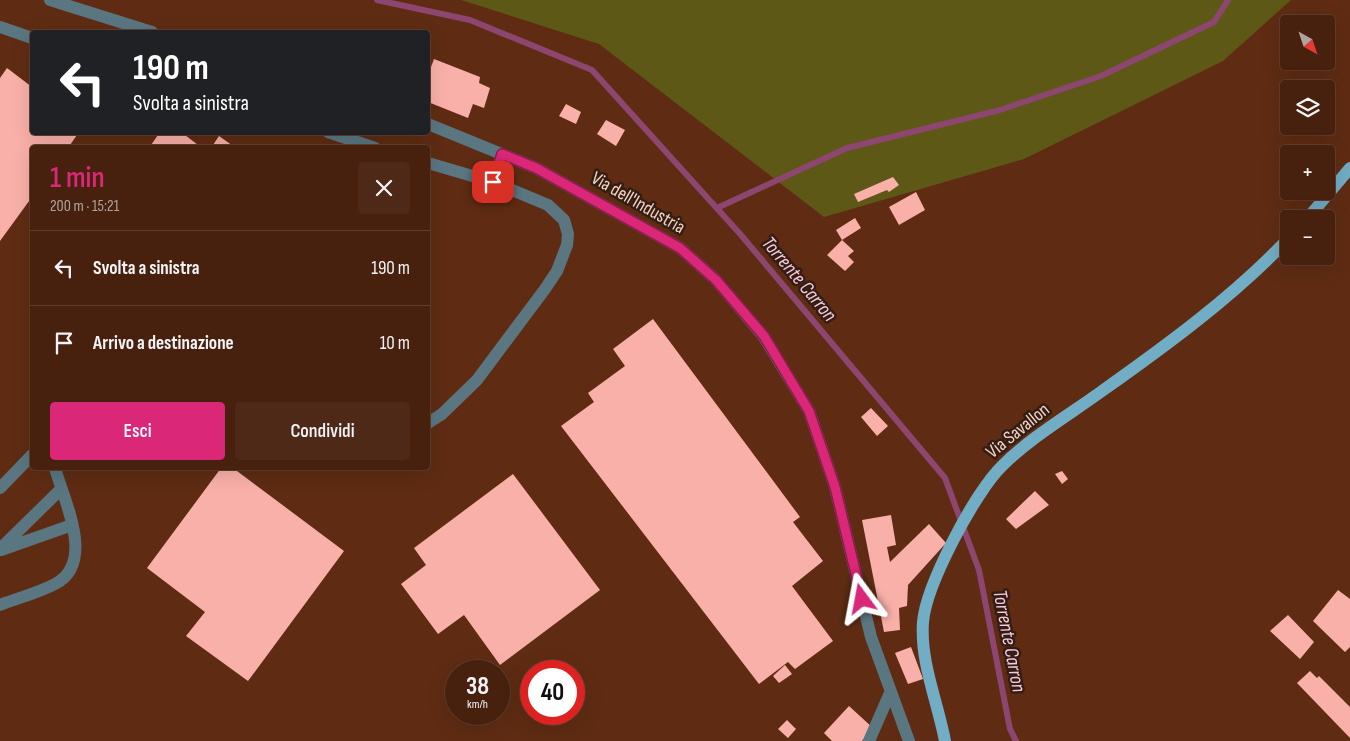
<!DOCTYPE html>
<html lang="it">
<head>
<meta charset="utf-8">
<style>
  body { margin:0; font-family:"Sofia Sans Condensed",sans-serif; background:#4e2917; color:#f1f3f6; height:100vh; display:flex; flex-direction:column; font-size:19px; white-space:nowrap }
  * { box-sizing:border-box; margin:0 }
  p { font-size:16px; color:#b0a39e }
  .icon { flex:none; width:28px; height:28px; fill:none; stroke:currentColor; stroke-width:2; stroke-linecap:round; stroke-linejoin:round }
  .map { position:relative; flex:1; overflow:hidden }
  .drawer { position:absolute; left:30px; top:145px; width:400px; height:325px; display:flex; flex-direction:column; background:#47210e; border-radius:5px; box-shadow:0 5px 20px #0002,0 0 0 1px #5f3e2e }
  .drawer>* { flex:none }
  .guide { position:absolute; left:30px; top:30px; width:400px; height:105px; border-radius:5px; box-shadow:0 5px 20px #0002,0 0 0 1px #5f3e2e; background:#202124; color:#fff; overflow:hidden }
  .needle { width:32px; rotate:140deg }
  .tools { position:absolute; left:1280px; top:15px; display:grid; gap:10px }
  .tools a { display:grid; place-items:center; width:55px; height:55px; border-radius:5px; background:#47210e; box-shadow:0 5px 20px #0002,0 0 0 1px #5f3e2e; font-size:25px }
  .speed { position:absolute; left:445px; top:660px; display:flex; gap:10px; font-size:25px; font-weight:700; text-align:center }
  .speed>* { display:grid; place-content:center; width:65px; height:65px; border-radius:50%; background:#47210e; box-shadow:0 5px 20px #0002,0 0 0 1px #5f3e2e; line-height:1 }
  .speed small { font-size:12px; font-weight:400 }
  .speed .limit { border:8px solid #d22; background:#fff; color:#111 }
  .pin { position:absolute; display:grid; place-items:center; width:42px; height:42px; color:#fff; margin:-21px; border-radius:10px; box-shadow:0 2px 8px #0006 }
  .me { position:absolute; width:55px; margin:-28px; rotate:347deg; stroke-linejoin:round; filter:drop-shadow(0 0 4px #0008) }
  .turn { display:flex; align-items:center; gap:18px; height:105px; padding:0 20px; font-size:22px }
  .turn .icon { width:65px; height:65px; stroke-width:2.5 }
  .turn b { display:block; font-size:35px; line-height:42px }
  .round { display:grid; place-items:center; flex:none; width:52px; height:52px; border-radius:5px; background:#4e2917 }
  .summary { display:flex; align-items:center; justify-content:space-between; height:85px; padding:0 20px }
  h1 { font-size:30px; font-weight:600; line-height:38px; color:#db2777 }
  .primary-button { display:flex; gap:10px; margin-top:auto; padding:10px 20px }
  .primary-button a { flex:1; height:58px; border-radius:5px; background:#db2777; color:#fff; font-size:20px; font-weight:600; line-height:58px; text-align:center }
  .primary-button a+a { background:#4e2917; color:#f1f3f6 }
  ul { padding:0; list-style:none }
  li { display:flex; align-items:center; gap:15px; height:75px; padding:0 20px; border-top:1px solid #5f3e2e }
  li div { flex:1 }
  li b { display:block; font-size:19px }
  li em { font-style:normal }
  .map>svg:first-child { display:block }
</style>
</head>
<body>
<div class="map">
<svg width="1350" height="741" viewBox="0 0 1350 741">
  <rect width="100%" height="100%" fill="#5f2c13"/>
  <path fill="#5d5815" d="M461,0H1291L1223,61L1024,159L824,217L599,44Z"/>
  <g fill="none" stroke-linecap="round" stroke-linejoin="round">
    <path stroke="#8c4670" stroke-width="6" d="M377,0L470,20L592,70L741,235L945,478L979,570L1010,729L1016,741
      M717,208L847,148L1000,110L1101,76L1214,22L1228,0"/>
  </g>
  <path fill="#f9b0a9" d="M434,59L480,77L479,83L490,88L484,108L473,104L468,118L428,102V75Z
    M7,68L32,87V132H79L68,148H32V197L0,241V78Z
    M566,104L581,112L576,124L559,116Z
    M606,120L625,130L616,146L597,134Z
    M160,132H181L202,148H149Z
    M219,136L236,148H211Z
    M893,177L899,185L889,192L887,190L858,202L854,194Z
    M916,192L925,210L899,225L889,207Z
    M855,218L861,228L842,240L836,230Z
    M842,240L854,251L848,256L854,262L845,271L827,255Z
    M653,319L800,517L793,522L823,561L792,586L833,641L795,669L788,662L759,684L561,426L594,402L588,393L625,366L613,349Z
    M871,408L888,426L877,436L861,417Z
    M221,468H233L344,551L248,681L186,636L205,612L147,568Z
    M1062,471L1068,479L1062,484L1055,474Z
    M513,474L600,590L500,665L464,615L438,634L401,584L426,565L414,548Z
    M1035,491L1049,505L1016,529L1006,519Z
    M891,515L896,545L887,547L890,562L929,524L946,543L908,585L907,606L899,608L900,630L884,632L862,520Z
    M1338,590L1350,599V647L1345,652L1313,621Z
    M1288,615L1314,642L1300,659L1270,631Z
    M911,647L923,679L908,684L895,653Z
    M785,665L792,674L779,683L773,676Z
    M1310,671L1317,678L1319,676L1350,707V738L1297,683Z
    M849,706L873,728L862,741H832L824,733Z
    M787,720L796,729L788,738L778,729Z"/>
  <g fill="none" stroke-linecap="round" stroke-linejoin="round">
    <path stroke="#5a7681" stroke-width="12" d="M50,0L152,32
      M0,27L32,38
      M428,124L536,168L680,248L716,280L764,337L809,411L835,487L871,637L909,741
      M328,132L375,148
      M428,163L493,182
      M428,423L442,414L477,380L545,289L557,271L567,245L568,234L564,220L548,205L493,182L502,154
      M0,488L32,455
      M0,549L61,489
      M1,550L72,525
      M0,605C18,598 38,593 55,584C96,563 64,501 55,468
      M869,741L890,693"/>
    <path stroke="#71adc4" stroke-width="12" d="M1307,219L1350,168
      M945,741C938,703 920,662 923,622C926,585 975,492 1002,466C1031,437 1069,415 1102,391C1167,345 1234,296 1289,238"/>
  </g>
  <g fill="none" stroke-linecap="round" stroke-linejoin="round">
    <g stroke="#8e194d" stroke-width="12">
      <path id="route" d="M493,182L502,154L536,168L680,248L716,280L764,336L809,411L835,487L862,599"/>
    </g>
    <use href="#route" stroke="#db2777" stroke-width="9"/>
  </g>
  <g text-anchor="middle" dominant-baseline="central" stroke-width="5" stroke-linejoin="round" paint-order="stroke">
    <g font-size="19" fill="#f2d2c3" stroke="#341d12">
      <text transform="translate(638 203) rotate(30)">Via dell'Industria</text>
      <text transform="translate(1018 431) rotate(-39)">Via Savallon</text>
    </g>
    <g font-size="20" font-style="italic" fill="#f4cae1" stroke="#341d12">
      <text transform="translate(799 279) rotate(50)">Torrente Carron</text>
      <text transform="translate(1009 641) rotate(79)">Torrente Carron</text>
    </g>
  </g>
</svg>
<div class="tools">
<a><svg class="needle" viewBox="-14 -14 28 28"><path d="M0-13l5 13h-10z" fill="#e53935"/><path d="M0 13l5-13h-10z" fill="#b0a39e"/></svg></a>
<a><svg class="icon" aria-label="layers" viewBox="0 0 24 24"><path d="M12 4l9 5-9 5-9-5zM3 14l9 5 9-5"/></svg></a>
<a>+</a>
<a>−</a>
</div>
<div class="speed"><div>38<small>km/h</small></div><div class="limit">40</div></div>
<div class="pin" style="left:493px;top:182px;background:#d93025"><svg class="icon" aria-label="arrive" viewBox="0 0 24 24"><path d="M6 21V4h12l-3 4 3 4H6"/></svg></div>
<svg class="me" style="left:862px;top:599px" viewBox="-20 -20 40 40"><path d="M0-17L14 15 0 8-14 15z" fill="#db2777" stroke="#fff" stroke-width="4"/></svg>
<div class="guide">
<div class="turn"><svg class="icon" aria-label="left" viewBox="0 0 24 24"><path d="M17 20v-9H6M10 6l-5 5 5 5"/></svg><div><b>190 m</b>Svolta a sinistra</div></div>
</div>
<section class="drawer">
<div class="summary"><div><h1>1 min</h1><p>200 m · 15:21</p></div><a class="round"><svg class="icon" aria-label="close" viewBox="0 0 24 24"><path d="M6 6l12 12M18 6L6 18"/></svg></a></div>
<ul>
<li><svg class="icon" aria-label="left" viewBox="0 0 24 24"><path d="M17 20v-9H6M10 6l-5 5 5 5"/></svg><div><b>Svolta a sinistra</b></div><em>190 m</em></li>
<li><svg class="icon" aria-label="arrive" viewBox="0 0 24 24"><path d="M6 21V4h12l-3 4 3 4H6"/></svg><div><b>Arrivo a destinazione</b></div><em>10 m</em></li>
</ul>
<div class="primary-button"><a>Esci</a><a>Condividi</a></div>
</section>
</div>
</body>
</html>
